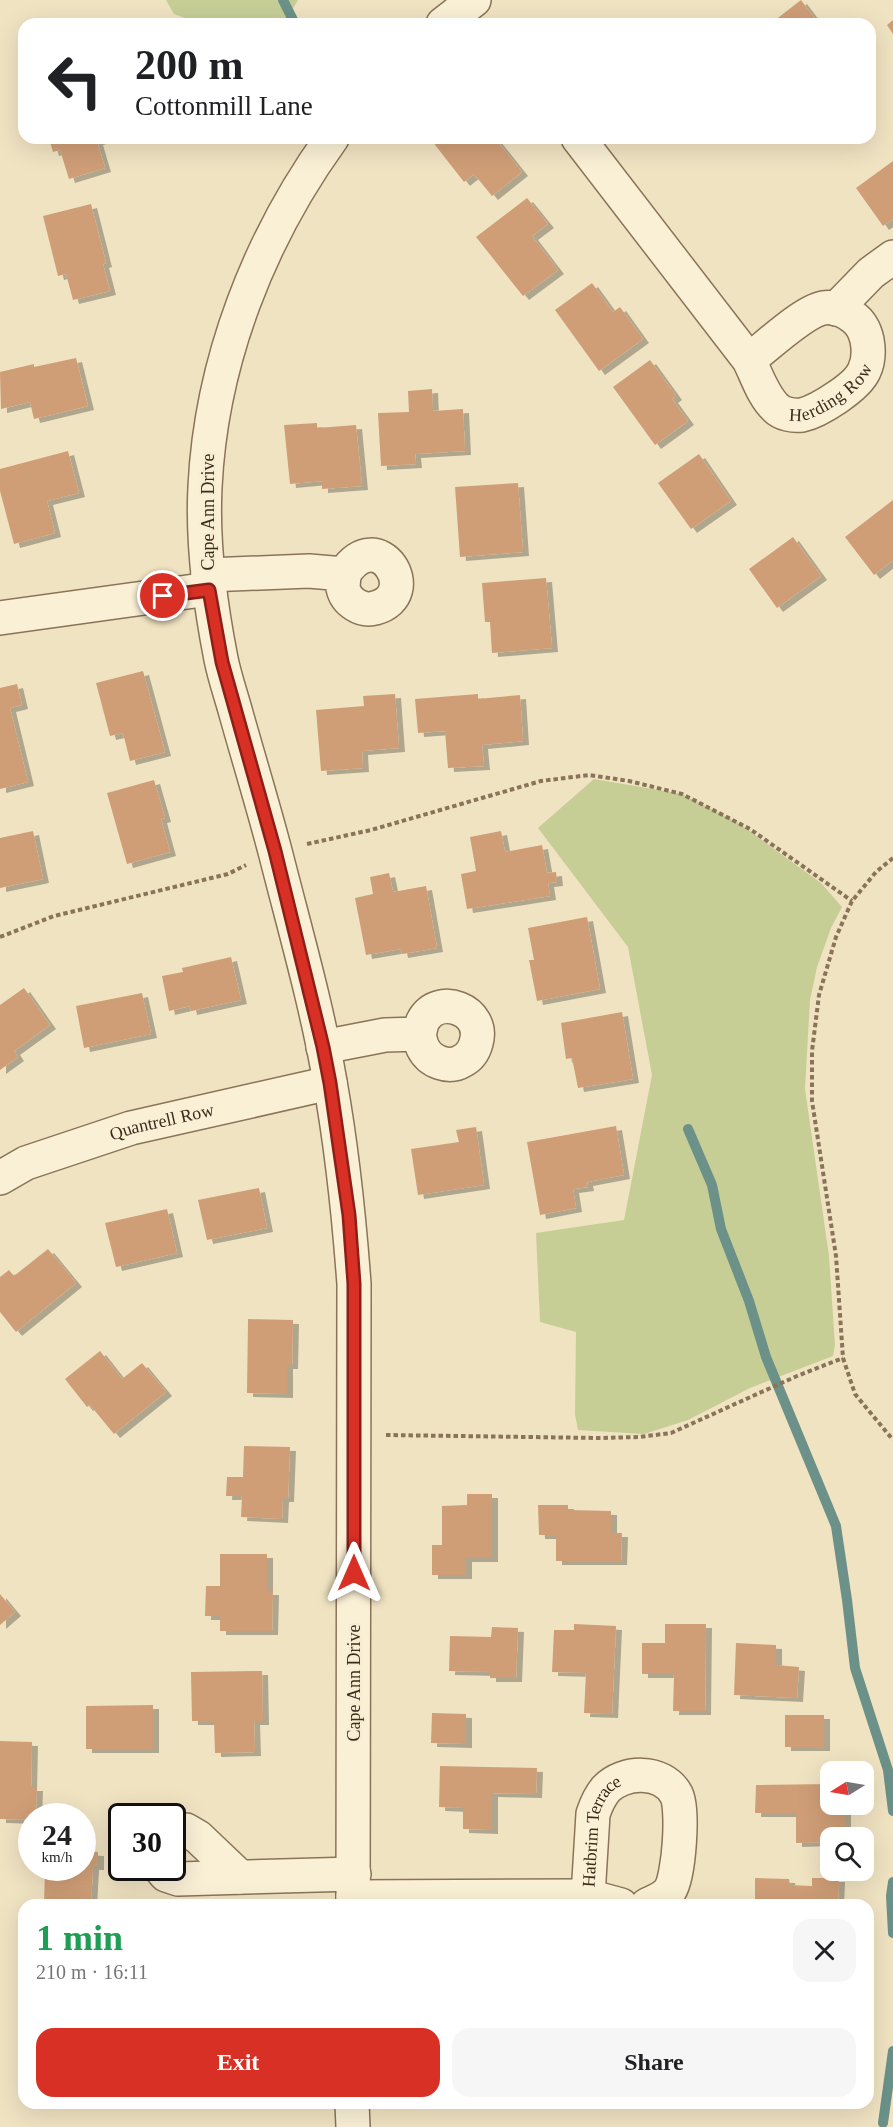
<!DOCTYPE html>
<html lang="en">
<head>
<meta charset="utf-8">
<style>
  body { margin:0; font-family:"Times New Roman",serif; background:#f6f6f6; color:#202124; height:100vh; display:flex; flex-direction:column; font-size:22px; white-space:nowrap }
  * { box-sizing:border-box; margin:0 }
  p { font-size:20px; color:#757577 }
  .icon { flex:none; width:33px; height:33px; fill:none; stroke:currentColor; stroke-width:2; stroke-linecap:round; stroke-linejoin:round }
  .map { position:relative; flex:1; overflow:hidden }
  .panel { position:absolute; left:18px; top:1899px; width:856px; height:210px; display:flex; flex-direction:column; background:#fff; border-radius:18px; box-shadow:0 6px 24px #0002 }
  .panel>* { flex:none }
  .hud { position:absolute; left:18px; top:18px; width:858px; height:126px; border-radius:18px; box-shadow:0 6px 24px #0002; background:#fff; color:#202124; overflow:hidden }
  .needle { width:39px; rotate:259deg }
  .controls { position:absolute; left:820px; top:1761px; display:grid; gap:12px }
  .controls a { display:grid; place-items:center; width:54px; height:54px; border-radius:12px; background:#fff; box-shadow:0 6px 24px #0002; font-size:30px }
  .speed { position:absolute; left:18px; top:1803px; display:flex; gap:12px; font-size:30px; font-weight:700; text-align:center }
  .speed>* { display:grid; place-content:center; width:78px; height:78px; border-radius:50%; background:#fff; box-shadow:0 6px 24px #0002; line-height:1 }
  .speed small { font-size:15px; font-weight:400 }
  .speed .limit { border:3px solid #111; border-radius:9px; background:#fff; color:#111 }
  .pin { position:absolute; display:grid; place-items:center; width:51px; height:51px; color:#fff; margin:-26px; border:3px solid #fff; border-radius:50%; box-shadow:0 2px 6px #0007 }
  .me { position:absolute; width:66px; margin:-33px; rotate:0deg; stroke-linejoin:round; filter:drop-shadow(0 0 4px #0008) }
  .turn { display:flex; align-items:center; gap:21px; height:126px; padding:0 18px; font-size:27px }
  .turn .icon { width:78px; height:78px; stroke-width:2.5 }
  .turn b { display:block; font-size:42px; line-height:51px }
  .round { display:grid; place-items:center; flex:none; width:63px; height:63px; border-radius:18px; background:#f6f6f6 }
  .headline { display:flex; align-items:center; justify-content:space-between; height:102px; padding:0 18px }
  h1 { font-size:36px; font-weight:700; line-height:45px; color:#1e9e55 }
  .action { display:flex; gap:12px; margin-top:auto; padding:12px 18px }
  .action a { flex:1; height:69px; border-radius:18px; background:#d93025; color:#fff; font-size:24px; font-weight:700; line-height:69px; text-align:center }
  .action a+a { background:#f6f6f6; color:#202124 }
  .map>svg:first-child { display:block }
</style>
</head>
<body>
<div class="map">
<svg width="893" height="2127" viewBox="0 0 893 2127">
  <defs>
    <filter id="shadow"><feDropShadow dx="6" dy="4" stdDeviation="0" flood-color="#0004"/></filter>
  </defs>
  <rect width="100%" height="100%" fill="#f0e3c2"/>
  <path fill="#c6ce96" d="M166,0H298L284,24H201L174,14Z
    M594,779L682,794L737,822L821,883L842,907L831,928L817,967L810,1000L805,1089L829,1256L835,1345L833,1356L750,1388L688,1420L644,1434L578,1430L575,1414L576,1332L540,1322L536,1233L624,1220L652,1075L628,947L538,828Z"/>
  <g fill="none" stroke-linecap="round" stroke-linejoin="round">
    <path stroke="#6b9188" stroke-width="10" d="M283,0L295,24
      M688,1129L712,1185L721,1229L749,1301L766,1357L836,1526L847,1600L855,1668L888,1770L893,1811
      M893,1882L891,1896L893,1933
      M883,2123L893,2051"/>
  </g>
  <path fill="#cf9e77" filter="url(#shadow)" d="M801,0L819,24H770Z
    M893,20V34L887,25Z
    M49,138H101V140L97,141L105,168L69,179L60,150L53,152Z
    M435,138H495L522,172L492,196L474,174L464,182L432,141Z
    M893,161V219L883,226L856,188Z
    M527,198L548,224L532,236L558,270L523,296L476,237Z
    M91,204L106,263L103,264L110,291L73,300L66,274L58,276L43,216Z
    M592,283L613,312L620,307L643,339L599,371L555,310Z
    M76,358L88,406L34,419L30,402L1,409L0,372L34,364V367Z
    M650,360L676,396L672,399L688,421L655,445L613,387Z
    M432,389L433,411L463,409L465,451L415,454L416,464L381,466L378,413L409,412L408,391Z
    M317,423V428L356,425L362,486L322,489V481L290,484L284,425Z
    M68,451L79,493L47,501L55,533L14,544L0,491V469Z
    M699,454L731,501L691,529L658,483Z
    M518,483L523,552L460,557L455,487Z
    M893,500V560L874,575L845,537Z
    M793,537L821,576L777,608L749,569Z
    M546,578L552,648L492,653L490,622H485L482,583Z
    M143,671L165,752L130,761L123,733L110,736L96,683Z
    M17,684L22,705L10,708L28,782L0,789V688Z
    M395,694L399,748L362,751L363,768L321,771L316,710L364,706L363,696Z
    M478,694V699L520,695L523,741L482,745L484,766L448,768L445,731L418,733L415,699Z
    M154,780L165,818L161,819L170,852L127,864L107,793Z
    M33,831L43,879L0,888V838Z
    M501,831L505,852L542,845L547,873L556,872L557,882L548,883L550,896L467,909L461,874L476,871L470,837Z
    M389,873L393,892L426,886L437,948L402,954L401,949L366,955L355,898L373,894L370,877Z
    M587,917L600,989L537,1001L529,960H534L528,928Z
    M231,957L241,1000L191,1011L190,1006L169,1011L162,976L183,972L182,968Z
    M24,988L50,1025L14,1051L18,1057L0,1070V1005Z
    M142,993L151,1034L84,1048L76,1006Z
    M622,1012L633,1079L578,1088L572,1058L566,1059L561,1023Z
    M616,1126L624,1175L587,1182L588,1187L573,1189L576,1208L540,1215L527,1142Z
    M476,1127L484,1185L418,1195L411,1149L459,1142L456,1130Z
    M259,1188L267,1228L207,1240L198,1200Z
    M167,1209L177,1253L116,1267L105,1223Z
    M48,1249L76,1283L16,1332L0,1312V1277L9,1270L14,1276Z
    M248,1319L293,1320L292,1365H287V1394L247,1393Z
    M100,1351L122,1379L142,1363L166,1392L114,1434L90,1405L87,1407L65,1379Z
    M244,1446L290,1447L288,1498H283L282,1519L241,1517L242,1496H226L227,1477H243Z
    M467,1494H492V1558H466V1575H432V1545H442V1506L467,1505Z
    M538,1505H568V1510L611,1511V1533H622L621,1561H556V1535H539Z
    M220,1554H267V1591H273L272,1631H220V1616H205L206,1586H220Z
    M0,1594L15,1612L0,1625Z
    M574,1624L616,1626L612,1714L584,1713L586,1673L552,1672L554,1630H574Z
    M665,1624H706L705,1711H673L674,1674H642V1643H665Z
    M492,1627L518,1628L516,1678H490V1672L449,1671L450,1636L491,1637Z
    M736,1643L776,1645V1665L799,1667L797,1698L734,1695Z
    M262,1671L263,1721H254L255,1752L215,1753L214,1721H192L191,1672Z
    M153,1705V1749H86V1706Z
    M432,1713L466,1714V1744L431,1743Z
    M785,1715H824V1747H785Z
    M0,1741L32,1742L31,1787H37L36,1816H32V1820L0,1819Z
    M440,1766L537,1768L536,1794L492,1793V1830L463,1829V1808L439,1807Z
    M831,1784V1804H845V1827H827L828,1842L796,1843V1813H755L756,1785Z
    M82,1851L98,1852V1866H93L91,1905H44L45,1868H82Z
    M755,1878L789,1879L790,1885L812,1886V1878H839L838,1905H755Z"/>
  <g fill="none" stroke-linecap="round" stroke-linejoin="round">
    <g stroke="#8a7459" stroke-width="36">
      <g id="minor">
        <path d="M443,24L474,0"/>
        <path d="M332,138C259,239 211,362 205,487C202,545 210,603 221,659C225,679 232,698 237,717C250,763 264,809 276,855C295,930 317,1006 330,1082C342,1149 349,1216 354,1284L353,1905"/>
        <path id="s1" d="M578,138L749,360C757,376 763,396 776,408C782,414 793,416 802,415C819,411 857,387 864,371C869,361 869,351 867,340C865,331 860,322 853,317C845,311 834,306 823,308C803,312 766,347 749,360"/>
        <path d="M836,309L871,273L893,257"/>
        <path d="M208,575L309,571L344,574C344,578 343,584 343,588C346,602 362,612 375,608C424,595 378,521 344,574"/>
        <path d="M0,618L209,589"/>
        <path d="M323,1047L385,1035L419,1034C420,1038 421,1044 423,1048C430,1062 449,1069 462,1061C470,1057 474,1051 476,1043C486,1010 438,992 423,1021C421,1024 421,1030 419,1034"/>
        <path id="s2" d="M0,1178L26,1163L131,1128L330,1083"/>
        <path d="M172,1832L186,1830L198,1837L240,1877"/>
        <path d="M160,1868L166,1875L178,1879L354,1874"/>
        <path id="s3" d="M588,1896L593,1814C596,1805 600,1796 606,1789C623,1771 662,1769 676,1794C684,1808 679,1876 670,1890C665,1898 655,1901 647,1905"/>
        <path d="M353,1897L588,1896L621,1905"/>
        <path d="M352,2103L353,2127"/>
      </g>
    </g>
    <path stroke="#8a7459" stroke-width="4" stroke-dasharray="4.5 3" stroke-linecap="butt" d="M307,844L371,830L541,781L589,775L629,781L682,794L750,829L852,901
      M893,858L876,872L852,901L836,937L819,995L812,1051V1101L836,1256L843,1358L855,1394L893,1440
      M0,937L54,916L228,874L246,865
      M386,1435L600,1438L639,1437L671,1433L797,1376L843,1358"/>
    <use href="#minor" stroke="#faf0d6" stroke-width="33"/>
  </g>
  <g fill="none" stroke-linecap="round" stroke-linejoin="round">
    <g stroke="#8d1f18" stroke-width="15">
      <path id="route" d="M163,596L209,590L222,662L275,851L323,1047L330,1083L349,1215L354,1284V1573"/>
    </g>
    <use href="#route" stroke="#d93025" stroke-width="10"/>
  </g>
  <g text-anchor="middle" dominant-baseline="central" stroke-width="4.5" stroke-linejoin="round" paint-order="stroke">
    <g font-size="18" fill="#3a2c1d" stroke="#f7edd2">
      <text stroke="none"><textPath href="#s1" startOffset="399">Herding Row</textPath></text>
      <text transform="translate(208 512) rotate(-90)">Cape Ann Drive</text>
      <text stroke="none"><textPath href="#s2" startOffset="172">Quantrell Row</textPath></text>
      <text transform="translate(354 1683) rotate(-90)">Cape Ann Drive</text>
      <text stroke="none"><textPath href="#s3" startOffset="68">Hatbrim Terrace</textPath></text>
    </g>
  </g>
</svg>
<div class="controls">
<a><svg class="needle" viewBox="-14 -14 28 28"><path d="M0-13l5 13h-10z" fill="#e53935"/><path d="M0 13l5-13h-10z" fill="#757577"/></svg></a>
<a><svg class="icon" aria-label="search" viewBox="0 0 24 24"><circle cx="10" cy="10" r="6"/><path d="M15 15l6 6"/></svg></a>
</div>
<div class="speed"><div>24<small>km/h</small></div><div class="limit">30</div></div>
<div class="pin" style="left:163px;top:596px;background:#d93025"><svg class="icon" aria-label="arrive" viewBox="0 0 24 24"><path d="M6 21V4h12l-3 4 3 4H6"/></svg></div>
<svg class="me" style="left:354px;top:1573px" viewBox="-20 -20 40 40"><path d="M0-17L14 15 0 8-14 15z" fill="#d93025" stroke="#fff" stroke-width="4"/></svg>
<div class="hud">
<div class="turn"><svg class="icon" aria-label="left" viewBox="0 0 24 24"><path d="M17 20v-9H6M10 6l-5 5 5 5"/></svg><div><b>200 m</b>Cottonmill Lane</div></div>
</div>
<section class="panel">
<div class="headline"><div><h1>1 min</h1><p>210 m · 16:11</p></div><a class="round"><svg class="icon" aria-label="close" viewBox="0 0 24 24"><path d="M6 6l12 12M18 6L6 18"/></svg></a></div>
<div class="action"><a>Exit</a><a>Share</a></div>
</section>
</div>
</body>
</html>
